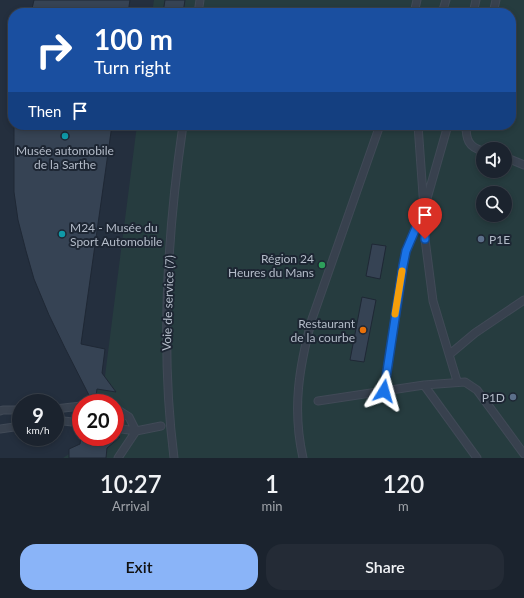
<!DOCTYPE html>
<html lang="en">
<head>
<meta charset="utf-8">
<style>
  body { margin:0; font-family:Lato,sans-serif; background:#242b36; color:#f1f3f6; height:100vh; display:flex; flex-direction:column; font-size:15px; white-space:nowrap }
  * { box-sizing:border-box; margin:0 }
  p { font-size:13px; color:#a0a4aa }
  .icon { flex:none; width:22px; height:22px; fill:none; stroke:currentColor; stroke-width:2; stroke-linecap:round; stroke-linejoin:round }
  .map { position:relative; height:458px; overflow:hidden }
  .drawer { display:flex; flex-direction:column; background:#1b232e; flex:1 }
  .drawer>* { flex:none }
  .banner { position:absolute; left:8px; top:8px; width:508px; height:122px; border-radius:16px; box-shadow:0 2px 6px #0003,0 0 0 1px #39404a; background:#1a4fa0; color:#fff; overflow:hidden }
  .buttons { position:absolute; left:476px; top:142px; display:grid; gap:8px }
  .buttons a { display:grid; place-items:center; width:36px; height:36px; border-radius:50%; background:#1b232e; box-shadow:0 2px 6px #0003,0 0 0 1px #39404a; font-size:20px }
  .speed { position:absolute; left:12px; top:394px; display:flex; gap:8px; font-size:20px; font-weight:700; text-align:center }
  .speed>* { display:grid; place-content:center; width:52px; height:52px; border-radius:50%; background:#1b232e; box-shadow:0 2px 6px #0003,0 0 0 1px #39404a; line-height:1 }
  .speed small { font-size:10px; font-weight:400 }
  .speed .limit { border:6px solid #d22; background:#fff; color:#111 }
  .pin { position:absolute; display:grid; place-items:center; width:34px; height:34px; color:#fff; margin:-41px -17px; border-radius:50% 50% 50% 0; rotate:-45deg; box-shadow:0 0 4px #0007 }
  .pin .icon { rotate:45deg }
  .me { position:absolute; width:44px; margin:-22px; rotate:8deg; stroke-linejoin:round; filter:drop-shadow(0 0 3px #0008) }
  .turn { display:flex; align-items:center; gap:14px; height:84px; padding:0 20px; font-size:18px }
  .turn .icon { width:52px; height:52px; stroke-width:2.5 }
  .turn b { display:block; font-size:28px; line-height:34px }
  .then { display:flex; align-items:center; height:38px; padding:0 20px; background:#0003; gap:8px; font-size:15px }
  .eta { display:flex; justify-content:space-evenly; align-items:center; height:68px; text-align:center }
  .eta b { font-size:24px; font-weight:600; line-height:28px }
  .button { display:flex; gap:8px; margin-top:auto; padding:8px 20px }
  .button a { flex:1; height:46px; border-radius:16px; background:#8ab4f8; color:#111; font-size:16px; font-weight:600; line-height:46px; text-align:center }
  .button a+a { background:#242b36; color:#f1f3f6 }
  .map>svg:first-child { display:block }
</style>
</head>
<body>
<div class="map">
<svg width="524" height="458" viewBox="0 0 524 458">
  <rect width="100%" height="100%" fill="#242f3e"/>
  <path fill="#263c3f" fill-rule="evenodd" d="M154,0H524V458H63L69,454L72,447H77L115,437V403H95L89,400L96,399L97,396L93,361L95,347L105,349L103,365L98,371L105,376L137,125H511V13H152ZM483,149H505V171H483ZM483,193H505V215H483Z"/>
  <path fill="#364354" stroke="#1f2835" d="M34,0H130L128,13H31Z
    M165,0H185L183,13H163Z
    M14,125H112L81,344L105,349L102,373L116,392L97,389L95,403H93L65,348L49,315L34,279L26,251L18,220L14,192Z
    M372,244L386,246L380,279L366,276Z
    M362,297L376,300L364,362L350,360Z
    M81,437H120L107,448L106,458H69V449L80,444Z"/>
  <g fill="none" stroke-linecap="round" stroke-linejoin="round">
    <g stroke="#414a57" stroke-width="9">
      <path id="lane" d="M198,13L200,0
        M414,13L417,0
        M442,13L446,0
        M473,13L476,0
        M493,13L496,0
        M448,125L424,209L425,239L433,301L457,381
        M466,125C466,139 468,147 483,151
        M505,157L524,165
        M450,354L475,333L524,300
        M424,385L477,458
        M384,391L403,266L406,251L424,209L418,125
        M318,401L424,385L465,382L477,390L524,454
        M115,408L129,417L136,431L161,426
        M55,409L81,406
        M0,411L3,410H21
        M55,420L81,423
        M115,428L136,431L118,458
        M0,429L21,426
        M174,458C160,347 167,235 183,125
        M303,458C292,409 299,367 312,319L380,125"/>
    </g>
    <use href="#lane" stroke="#38414e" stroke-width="7"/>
  </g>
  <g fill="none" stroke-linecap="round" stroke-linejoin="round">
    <g stroke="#114b97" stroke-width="10">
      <path id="route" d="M384,391L403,266L406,251L424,209L425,239"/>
    </g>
    <use href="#route" stroke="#1a73e8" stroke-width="7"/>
    <path stroke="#f59e0b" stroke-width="7" d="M395,314L402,271"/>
  </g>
  <g fill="#0f9aa8" stroke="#1d2633" stroke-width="1.5">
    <circle cx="65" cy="136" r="4"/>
    <circle cx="62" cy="234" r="4"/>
  </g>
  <g fill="#5c6f8a" stroke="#1d2633" stroke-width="1.5">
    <circle cx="481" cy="239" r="4"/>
    <circle cx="513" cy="397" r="4"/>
  </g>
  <circle fill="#2e9e5b" stroke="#1d2633" stroke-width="1.5" cx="322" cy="265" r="4"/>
  <circle fill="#e8710a" stroke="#1d2633" stroke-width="1.5" cx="363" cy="330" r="4"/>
  <g text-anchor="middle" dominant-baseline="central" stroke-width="4" stroke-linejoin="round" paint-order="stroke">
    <g font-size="12" fill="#b4bcc9" stroke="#1d2633" text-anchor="end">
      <text x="65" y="150" text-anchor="middle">Musée automobile<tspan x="65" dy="14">de la Sarthe</tspan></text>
      <text x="70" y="227" text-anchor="start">M24 - Musée du<tspan x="70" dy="14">Sport Automobile</tspan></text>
      <text x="489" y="239" text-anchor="start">P1E</text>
      <text x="314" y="258">Région 24<tspan x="314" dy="14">Heures du Mans</tspan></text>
      <text x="355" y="323">Restaurant<tspan x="355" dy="14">de la courbe</tspan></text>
      <text x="505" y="397">P1D</text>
    </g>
    <g font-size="12" fill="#b4bcc9" stroke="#1d2633">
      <text transform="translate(168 303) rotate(-88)">Voie de service (7)</text>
    </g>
  </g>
</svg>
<div class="buttons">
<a><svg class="icon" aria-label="sound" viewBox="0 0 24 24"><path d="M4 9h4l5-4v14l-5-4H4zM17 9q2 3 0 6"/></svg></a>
<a><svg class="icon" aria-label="search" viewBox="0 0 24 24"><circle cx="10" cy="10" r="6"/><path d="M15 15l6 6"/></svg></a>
</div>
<div class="speed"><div>9<small>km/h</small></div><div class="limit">20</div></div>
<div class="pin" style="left:425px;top:239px;background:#d93025"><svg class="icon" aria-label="arrive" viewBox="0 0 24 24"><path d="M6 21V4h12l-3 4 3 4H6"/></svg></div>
<svg class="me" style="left:384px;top:391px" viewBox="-20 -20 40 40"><path d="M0-17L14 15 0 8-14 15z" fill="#1a73e8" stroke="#fff" stroke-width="4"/></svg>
<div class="banner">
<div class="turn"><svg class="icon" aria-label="right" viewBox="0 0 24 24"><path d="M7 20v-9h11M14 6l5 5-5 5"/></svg><div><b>100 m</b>Turn right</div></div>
<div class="then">Then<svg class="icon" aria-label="arrive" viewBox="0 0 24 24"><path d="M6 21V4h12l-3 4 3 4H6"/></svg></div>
</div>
</div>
<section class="drawer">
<div class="eta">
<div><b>10:27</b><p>Arrival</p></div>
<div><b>1</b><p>min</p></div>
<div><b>120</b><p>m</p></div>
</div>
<div class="button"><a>Exit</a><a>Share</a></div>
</section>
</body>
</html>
